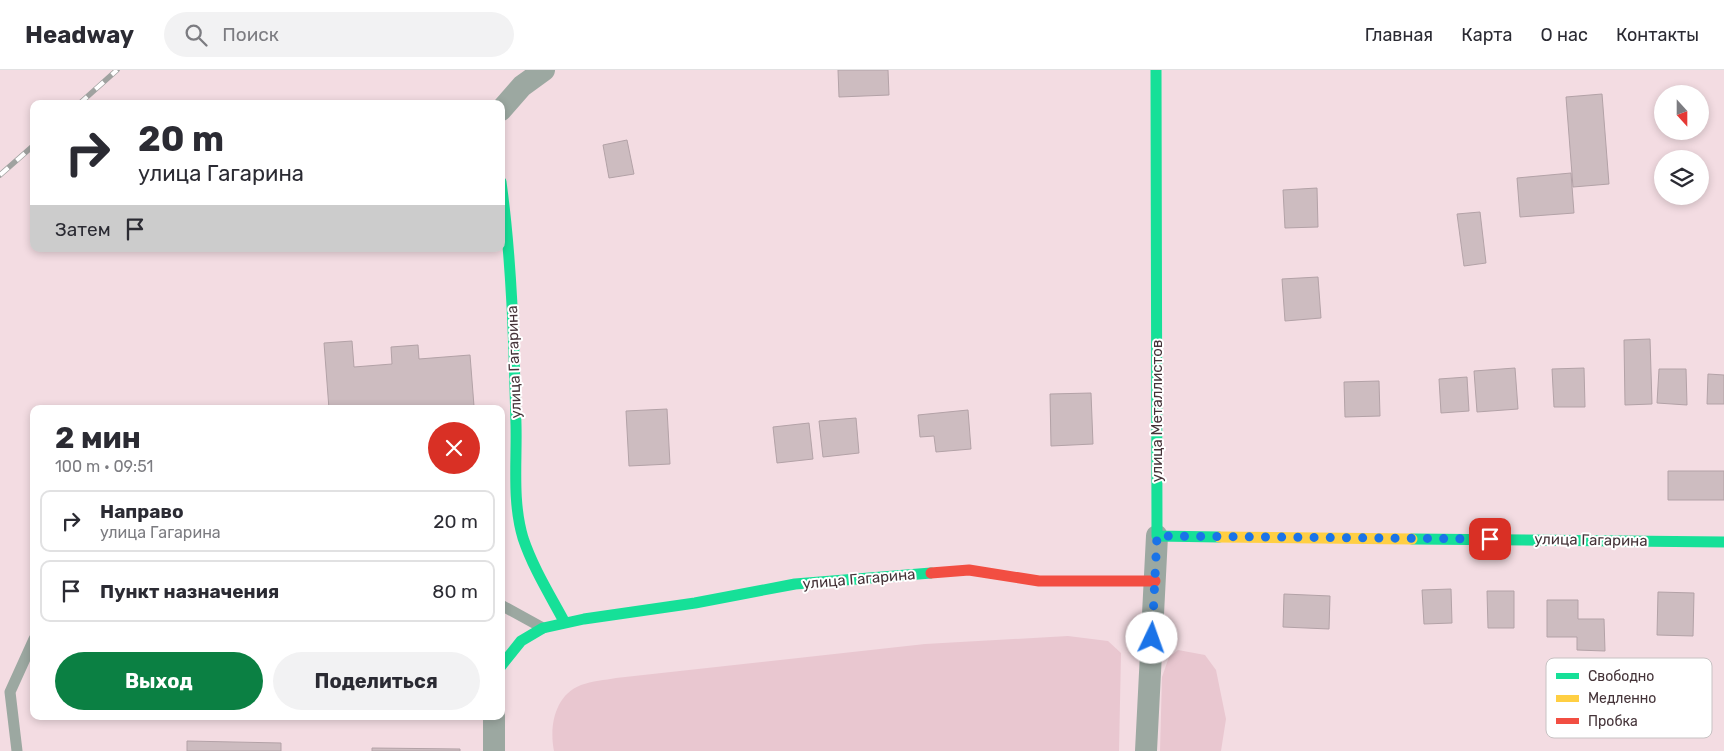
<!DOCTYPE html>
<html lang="ru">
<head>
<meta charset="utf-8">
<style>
  body { margin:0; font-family:Rubik,sans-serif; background:#f2f2f3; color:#2b2b33; height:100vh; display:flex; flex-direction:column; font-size:19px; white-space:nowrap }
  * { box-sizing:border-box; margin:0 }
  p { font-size:16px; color:#7c7c81 }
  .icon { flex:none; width:28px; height:28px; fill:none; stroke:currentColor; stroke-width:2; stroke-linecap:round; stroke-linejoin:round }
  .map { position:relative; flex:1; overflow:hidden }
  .drawer { position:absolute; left:30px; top:335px; width:475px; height:315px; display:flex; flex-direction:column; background:#fff; border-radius:10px; box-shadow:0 2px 8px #0003 }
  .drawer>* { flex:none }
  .guide { position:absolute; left:30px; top:30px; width:475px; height:152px; border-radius:10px; box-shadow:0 2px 8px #0003; background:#fff; color:#2b2b33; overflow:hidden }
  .needle { width:32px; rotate:159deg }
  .tools { position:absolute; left:1654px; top:15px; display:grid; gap:10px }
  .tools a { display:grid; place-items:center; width:55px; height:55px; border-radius:50%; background:#fff; box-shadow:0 2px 8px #0003; font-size:25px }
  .pin { position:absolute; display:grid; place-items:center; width:42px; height:42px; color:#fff; margin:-21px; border-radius:10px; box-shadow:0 2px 8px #0006 }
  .me { position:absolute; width:55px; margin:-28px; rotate:3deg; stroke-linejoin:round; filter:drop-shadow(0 0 4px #0008) }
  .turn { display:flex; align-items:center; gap:18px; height:105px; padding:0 25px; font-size:22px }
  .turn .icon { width:65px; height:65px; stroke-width:2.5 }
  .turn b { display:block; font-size:35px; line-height:42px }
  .then { display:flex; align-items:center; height:48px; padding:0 25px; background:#0003; gap:10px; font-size:19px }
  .round { display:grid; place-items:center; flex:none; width:52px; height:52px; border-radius:26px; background:#f2f2f3 }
  .summary { display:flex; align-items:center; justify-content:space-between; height:85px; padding:0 25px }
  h1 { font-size:30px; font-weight:700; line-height:38px }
  .action { display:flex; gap:10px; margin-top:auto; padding:10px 25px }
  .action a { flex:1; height:58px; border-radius:30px; background:#0b8043; color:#fff; font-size:20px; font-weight:700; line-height:58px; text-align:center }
  .action a+a { background:#f2f2f3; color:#2b2b33 }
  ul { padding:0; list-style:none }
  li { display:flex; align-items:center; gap:15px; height:62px; margin:0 10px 8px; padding:0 15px; border:2px solid #e1e1e2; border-radius:10px }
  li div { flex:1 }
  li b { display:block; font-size:19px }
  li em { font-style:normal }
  header { display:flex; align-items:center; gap:30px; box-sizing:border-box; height:70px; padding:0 25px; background:#fff; border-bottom:1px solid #e1e1e2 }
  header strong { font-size:24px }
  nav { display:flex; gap:28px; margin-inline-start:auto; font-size:18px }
  .search { width:350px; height:45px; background:#f2f2f3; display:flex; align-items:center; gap:12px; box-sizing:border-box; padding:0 18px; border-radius:28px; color:#7c7c81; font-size:19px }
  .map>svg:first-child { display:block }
</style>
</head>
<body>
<header>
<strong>Headway</strong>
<div class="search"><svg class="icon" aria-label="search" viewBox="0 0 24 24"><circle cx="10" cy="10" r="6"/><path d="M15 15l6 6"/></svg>Поиск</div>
<nav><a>Главная</a><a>Карта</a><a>О нас</a><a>Контакты</a></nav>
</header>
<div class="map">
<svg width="1724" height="681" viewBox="0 0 1724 681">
  <rect width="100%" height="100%" fill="#f3dce2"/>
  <path fill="#e9c7d0" d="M1068,566L1108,571L1121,583L1119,681H554C549,656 555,625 581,615C592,611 605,610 616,608L925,574Z
    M1178,580L1205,585L1216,600L1226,649L1221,681H1160L1162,607L1169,587Z"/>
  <path fill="#cdbcc0" stroke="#b3a2a7" d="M838,0H888L889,25L839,27Z
    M1602,24L1609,114L1573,117L1566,27Z
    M627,70L634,104L609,108L603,75Z
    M1571,103L1574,143L1520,147L1517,108Z
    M1317,118L1318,157L1285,158L1283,120Z
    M1480,142L1486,193L1464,196L1457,144Z
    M1318,207L1321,248L1285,251L1282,209Z
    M1650,269L1652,334L1625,335L1624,270Z
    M352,271L354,297L392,294L391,277L418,275L419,289L470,285L474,336L444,339H329L324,273Z
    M1515,298L1518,339L1477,342L1474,301Z
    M1584,298L1585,337H1554L1552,299Z
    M1659,299H1686L1687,335L1657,333Z
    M1708,304L1724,305V334H1707Z
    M1467,307L1469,341L1441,343L1439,309Z
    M1379,311L1380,346L1345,347L1344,312Z
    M1091,323L1093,374L1051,376L1050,324Z
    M667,339L670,394L629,396L626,341Z
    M968,340L971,379L936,382L934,366L920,367L918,345Z
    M856,348L859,383L823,387L819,351Z
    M809,353L813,389L777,393L773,357Z
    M1668,401H1724V430H1668Z
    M1451,519L1452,553L1424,554L1422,520Z
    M1487,521H1514V558H1488Z
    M1658,522L1694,523L1693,566L1657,565Z
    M1284,524L1330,526L1329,559L1283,557Z
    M1547,530H1578V549H1604L1605,581L1577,580V567H1547Z
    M187,671L281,673V681H187Z
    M372,678L460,679V681H372Z"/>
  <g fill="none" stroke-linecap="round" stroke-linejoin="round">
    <path stroke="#9ca8a1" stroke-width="11" d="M501,535L543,558
      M17,681L10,622L34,569"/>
    <path stroke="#9ca8a1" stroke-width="22" d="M501,40L522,16L544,0
      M494,681V646
      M1146,681L1157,466"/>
    <path stroke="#16e098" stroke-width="11" d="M1156,0L1157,466L1219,467
      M501,112C512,192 514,274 516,355C517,392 512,431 523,468C533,498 550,525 565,553
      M1412,469L1724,472
      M501,596L521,571L543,558L584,549L695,533L795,514L931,503"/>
    <path stroke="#ffcf43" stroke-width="11" d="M1219,467L1412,469"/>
    <path stroke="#f24e42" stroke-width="11" d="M931,503L969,500L1039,511H1155"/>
    <g stroke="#a0a2a0" stroke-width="5.5">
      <path id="rail" d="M79,34L117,0
        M0,105L34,75"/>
    </g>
    <use href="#rail" stroke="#fff" stroke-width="4" stroke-dasharray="11" stroke-linecap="butt"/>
  </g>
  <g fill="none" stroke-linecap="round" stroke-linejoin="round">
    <path stroke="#1a73e8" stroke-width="9" stroke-dasharray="0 16.2" d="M1152,568L1157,466L1490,469"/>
  </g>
  <g text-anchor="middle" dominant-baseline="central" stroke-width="4" stroke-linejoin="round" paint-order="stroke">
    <g font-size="15" fill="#443338" stroke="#fff">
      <text transform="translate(514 292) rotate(-92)">улица Гагарина</text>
      <text transform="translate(1157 341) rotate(-90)">улица Металлистов</text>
      <text transform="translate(1591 470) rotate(1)">улица Гагарина</text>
      <text transform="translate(859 509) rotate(-5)">улица Гагарина</text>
    </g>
  </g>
  <rect x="1546" y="588" width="166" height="80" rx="8" fill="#fff" stroke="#c7c2c3" stroke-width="1"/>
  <rect x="1556" y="603" width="23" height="6" fill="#16e098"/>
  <rect x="1556" y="625" width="23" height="7" fill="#ffcf43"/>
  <rect x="1556" y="648" width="23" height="6" fill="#f24e42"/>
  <g font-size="14" fill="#443338">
    <text x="1588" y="611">Свободно</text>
    <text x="1588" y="633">Медленно</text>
    <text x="1588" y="656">Пробка</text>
  </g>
</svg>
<div class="tools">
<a><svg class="needle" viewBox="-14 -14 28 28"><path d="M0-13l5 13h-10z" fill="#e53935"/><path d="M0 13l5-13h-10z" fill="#7c7c81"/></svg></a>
<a><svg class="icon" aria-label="layers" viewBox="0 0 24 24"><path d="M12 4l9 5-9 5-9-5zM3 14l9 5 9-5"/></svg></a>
</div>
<div class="pin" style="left:1490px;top:469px;background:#d93025"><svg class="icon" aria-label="arrive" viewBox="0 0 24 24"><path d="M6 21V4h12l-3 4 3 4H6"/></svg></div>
<svg class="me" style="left:1152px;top:568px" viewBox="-20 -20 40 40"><circle r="19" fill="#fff"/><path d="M0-13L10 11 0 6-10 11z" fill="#1a73e8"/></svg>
<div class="guide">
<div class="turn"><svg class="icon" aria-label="right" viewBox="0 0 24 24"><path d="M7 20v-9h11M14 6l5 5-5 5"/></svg><div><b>20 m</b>улица Гагарина</div></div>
<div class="then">Затем<svg class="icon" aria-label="arrive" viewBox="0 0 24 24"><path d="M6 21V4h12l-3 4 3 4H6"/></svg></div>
</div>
<section class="drawer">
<div class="summary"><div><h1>2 мин</h1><p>100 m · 09:51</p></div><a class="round" style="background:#d93025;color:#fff"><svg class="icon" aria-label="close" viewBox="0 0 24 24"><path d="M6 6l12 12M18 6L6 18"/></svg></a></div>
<ul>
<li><svg class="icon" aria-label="right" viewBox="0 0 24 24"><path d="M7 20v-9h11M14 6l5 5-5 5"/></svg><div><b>Направо</b><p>улица Гагарина</p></div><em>20 m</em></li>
<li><svg class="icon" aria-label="arrive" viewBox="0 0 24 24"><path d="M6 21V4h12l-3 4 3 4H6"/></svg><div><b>Пункт назначения</b></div><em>80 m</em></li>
</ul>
<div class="action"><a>Выход</a><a>Поделиться</a></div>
</section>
</div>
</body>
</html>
